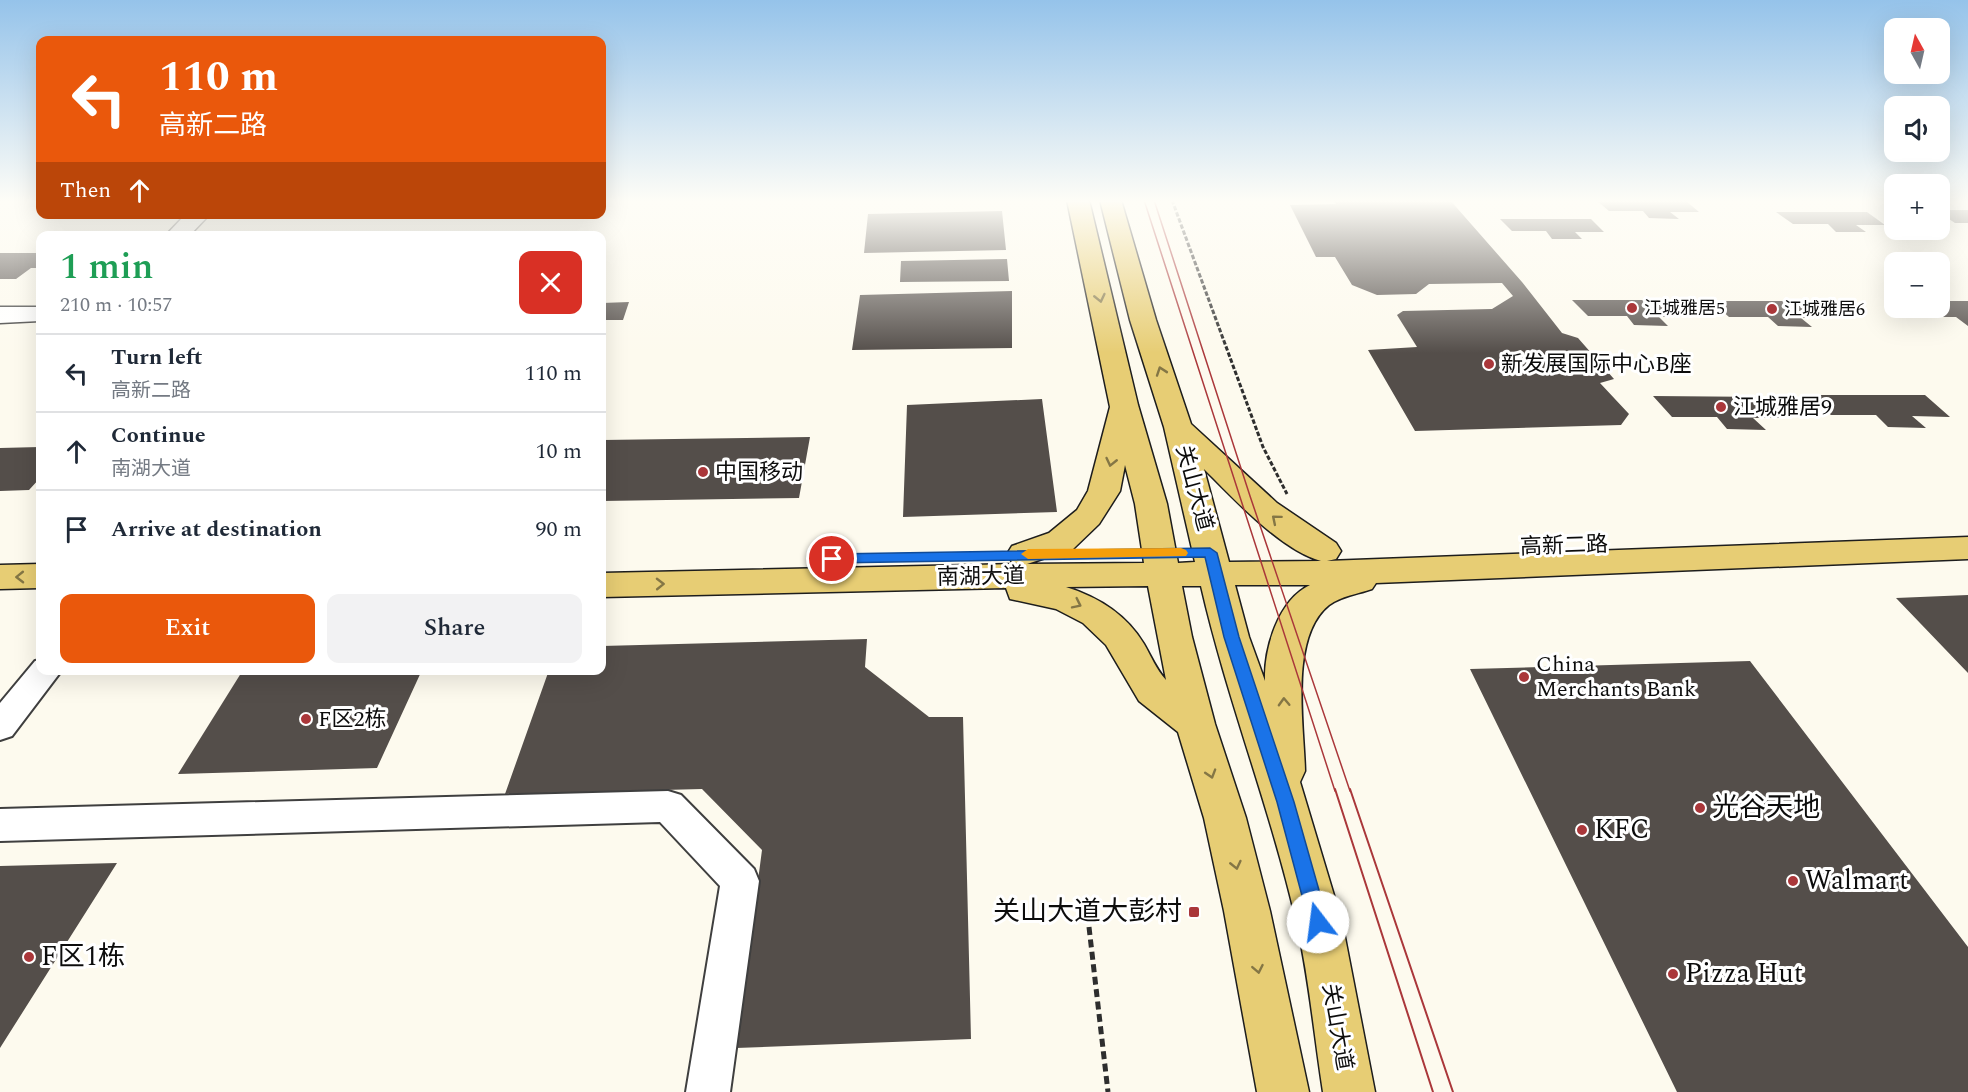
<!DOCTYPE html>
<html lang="en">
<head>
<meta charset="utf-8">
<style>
  body { margin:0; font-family:Spectral,"Noto Sans SC",serif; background:#f2f2f3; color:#1f2937; height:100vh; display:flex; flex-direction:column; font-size:22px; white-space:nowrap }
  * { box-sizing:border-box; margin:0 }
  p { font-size:20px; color:#747a83 }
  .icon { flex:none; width:33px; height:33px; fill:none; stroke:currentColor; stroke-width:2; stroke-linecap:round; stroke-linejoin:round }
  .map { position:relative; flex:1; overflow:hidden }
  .panel { position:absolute; left:36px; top:231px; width:570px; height:444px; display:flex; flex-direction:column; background:#fff; border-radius:12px; box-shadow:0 6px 24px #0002 }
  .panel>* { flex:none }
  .guide { position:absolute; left:36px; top:36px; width:570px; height:183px; border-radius:12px; box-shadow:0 6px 24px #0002; background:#ea580c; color:#fff; overflow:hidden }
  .needle { width:39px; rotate:352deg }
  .controls { position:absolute; left:1884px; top:18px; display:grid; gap:12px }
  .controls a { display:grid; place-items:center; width:66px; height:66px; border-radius:12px; background:#fff; box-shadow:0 6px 24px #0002; font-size:30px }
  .pin { position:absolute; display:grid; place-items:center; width:51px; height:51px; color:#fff; margin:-26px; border:3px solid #fff; border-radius:50%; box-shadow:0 2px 6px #0007 }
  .me { position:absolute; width:66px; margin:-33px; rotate:345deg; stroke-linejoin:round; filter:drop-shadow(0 0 4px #0008) }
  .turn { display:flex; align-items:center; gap:21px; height:126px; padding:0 24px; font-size:27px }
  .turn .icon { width:78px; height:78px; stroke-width:2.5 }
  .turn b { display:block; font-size:42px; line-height:51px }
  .then { display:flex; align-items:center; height:57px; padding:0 24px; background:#0003; gap:12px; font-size:22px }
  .round { display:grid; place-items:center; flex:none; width:63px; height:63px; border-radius:12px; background:#f2f2f3 }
  .summary { display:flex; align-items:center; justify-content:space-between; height:102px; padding:0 24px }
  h1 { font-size:36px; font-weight:600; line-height:45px; color:#1e9e55 }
  .cta { display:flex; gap:12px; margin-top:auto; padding:12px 24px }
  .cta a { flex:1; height:69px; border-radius:12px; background:#ea580c; color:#fff; font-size:24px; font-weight:600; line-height:69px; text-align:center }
  .cta a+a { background:#f2f2f3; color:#1f2937 }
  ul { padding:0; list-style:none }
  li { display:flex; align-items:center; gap:18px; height:78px; padding:0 24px; border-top:2px solid #e0e1e3 }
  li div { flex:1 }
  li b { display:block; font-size:22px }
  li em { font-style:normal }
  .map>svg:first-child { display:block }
</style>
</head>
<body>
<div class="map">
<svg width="1968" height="1092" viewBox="0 0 1968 1092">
  <rect width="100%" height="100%" fill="#fdfaee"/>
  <path fill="#544e4a" d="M1333,200H1450L1522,282L1562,333L1578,338L1614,379L1600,383L1629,414L1621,425L1415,431L1368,350L1417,347L1397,315L1403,311L1492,309L1513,296L1502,283L1429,284L1416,294L1377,295L1352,285L1335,257H1316L1290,205L1336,204Z
    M1596,200H1685L1699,212H1670L1679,219L1649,218L1643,211H1609Z
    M1940,210H1968V223H1955L1940,213Z
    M1002,211L1006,250L864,253L868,214Z
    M1776,212H1867L1885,225H1856L1866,232H1836L1828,224H1793Z
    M1500,219H1591L1604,232H1575L1582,239H1552L1546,231H1512Z
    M0,253H40V268H31L16,279H0Z
    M1007,259L1009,281L900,282L901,261Z
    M1012,291V348L852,350L860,295Z
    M1572,300H1676L1692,317H1659L1668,326L1634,325L1627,316H1588Z
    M1711,301H1814L1834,318H1801L1812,327L1778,326L1768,317H1729Z
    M1940,301H1968V326L1956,317H1916L1904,308H1940Z
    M629,302L623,320H602V303Z
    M1808,395H1925L1950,417L1912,416L1926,428L1888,427L1876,415H1831Z
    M1653,396L1770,397L1791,418H1753L1766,430L1727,429L1717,417H1672Z
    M1042,399L1057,512L903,517L907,405Z
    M810,437L799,498L602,501L603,440Z
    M40,447V478L29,490L0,491V448Z
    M1968,595V673L1896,598Z
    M867,639L865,667L929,717H963L971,1039L736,1048L762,850L702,789L505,794L549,670H602V646Z
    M1750,661L1968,947V1092H1677L1470,669Z
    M243,670H422L377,768L178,774Z
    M117,863L0,1048V866Z"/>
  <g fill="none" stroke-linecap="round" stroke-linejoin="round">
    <g stroke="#3f3f3f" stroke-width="4">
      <path id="minor" d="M40,660V670H62L12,736L0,740V703L35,661Z
        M668,791L681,795L754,869L759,881L730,1092H686L720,886L660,822L0,841V809Z"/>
    </g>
    <g stroke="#3f3f3f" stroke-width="3">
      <path id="tertiary" d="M186,214H210L189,236H165Z
        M0,307H40V321L0,323Z"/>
    </g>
    <g stroke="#1d1d1d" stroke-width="3">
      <path id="primary" d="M1067,200H1089L1138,405L1167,504L1178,563L1195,562L1164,427L1130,320L1100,200H1121L1156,320L1191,424L1277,503L1336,543L1341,551L1336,559L1327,561L1968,537V559L1376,583L1372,589C1358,594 1341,596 1329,605C1289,637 1304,725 1305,771L1300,782L1342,922L1375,1092H1323C1314,1035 1309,976 1296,920C1270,807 1227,699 1201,586H1182L1192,637L1215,724L1246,818L1270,911L1309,1092H1257L1224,911L1204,818L1178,732L1139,701L1106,645L1083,623L1056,609L1010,599L1006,588L602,597V573L1021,564L1012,562L1007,554L1012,546L1049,533L1077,510L1088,491L1110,407ZM1125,465L1135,504L1144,563L1027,564L1073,549L1099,524L1120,491ZM1204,469C1233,498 1282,551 1321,561L1229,562ZM1235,585H1310C1278,600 1264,649 1265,681L1249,637ZM1148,586L1166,680C1156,669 1151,656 1144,644C1126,614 1098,597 1066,587Z
        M40,564V588L0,589V565Z"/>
    </g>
    <path stroke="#2e2e2e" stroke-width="3" stroke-dasharray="4.5 2" stroke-linecap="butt" d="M1172,200L1263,447L1287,494"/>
    <path stroke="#2e2e2e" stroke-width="5" stroke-dasharray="8 4.5" stroke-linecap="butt" d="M1089,927L1108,1092"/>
    <use href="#minor" fill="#fff" fill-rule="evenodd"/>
    <use href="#tertiary" fill="#fff" fill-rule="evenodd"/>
    <use href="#primary" fill="#e7cd74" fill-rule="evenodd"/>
    <path stroke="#aa373a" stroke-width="1.5" d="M1144,200L1335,791
      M1154,200L1250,496L1350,791"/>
    <path stroke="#aa373a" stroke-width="2" d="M1335,789L1433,1092
      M1350,789L1453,1092"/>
  </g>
  <defs><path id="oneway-chevron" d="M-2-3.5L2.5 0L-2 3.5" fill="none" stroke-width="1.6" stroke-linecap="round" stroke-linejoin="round" transform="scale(1.5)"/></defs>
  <g stroke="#847645">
    <use href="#oneway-chevron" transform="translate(1100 298) rotate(77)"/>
    <use href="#oneway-chevron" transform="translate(1161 371) rotate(-109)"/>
    <use href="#oneway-chevron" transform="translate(1111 462) rotate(103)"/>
    <use href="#oneway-chevron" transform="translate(1276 519) rotate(-140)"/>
    <use href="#oneway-chevron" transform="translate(20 577) rotate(179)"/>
    <use href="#oneway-chevron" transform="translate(660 584) rotate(-1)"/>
    <use href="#oneway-chevron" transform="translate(1077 604) rotate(26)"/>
    <use href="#oneway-chevron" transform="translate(1284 702) rotate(-92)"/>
    <use href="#oneway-chevron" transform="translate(1211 774) rotate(73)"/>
    <use href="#oneway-chevron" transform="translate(1236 865) rotate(77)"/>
    <use href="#oneway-chevron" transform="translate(1258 969) rotate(79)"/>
  </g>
  <linearGradient id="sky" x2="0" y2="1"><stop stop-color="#95c3ea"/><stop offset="0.57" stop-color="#fefdf7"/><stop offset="1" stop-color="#fefdf7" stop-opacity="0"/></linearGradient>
  <rect width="1968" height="353" fill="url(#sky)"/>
  <path fill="#1a73e8" stroke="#114b97" stroke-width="1.5" d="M1210,548L1217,553L1239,637L1294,802L1328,922L1325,928L1318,931L1312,928L1309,922L1277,802L1224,637L1205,557L832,563L825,559L832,554Z"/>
  <path fill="#f59e0b" d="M1181,548L1186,550L1188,553L1186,556L1028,559L1021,554L1028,549Z"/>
  <g fill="#aa373a" stroke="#fff" stroke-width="2">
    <circle cx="1632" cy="308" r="6"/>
    <circle cx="1772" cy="309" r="6"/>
    <circle cx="1489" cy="364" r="6"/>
    <circle cx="1721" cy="407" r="6"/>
    <circle cx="703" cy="472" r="6"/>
    <circle cx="1524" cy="677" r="6"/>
    <circle cx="306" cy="719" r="6"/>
    <circle cx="1700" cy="808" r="6"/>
    <circle cx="1582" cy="830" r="6"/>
    <circle cx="1793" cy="881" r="6"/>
    <rect x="1188" y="906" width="12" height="12" rx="3"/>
    <circle cx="29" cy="957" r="6"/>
    <circle cx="1673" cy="974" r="6"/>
  </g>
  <g text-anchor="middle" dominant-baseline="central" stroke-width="6" stroke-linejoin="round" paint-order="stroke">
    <g font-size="18" fill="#0c0c0c" stroke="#fff" text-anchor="start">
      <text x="1644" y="308">江城雅居5</text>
      <text x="1784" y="309">江城雅居6</text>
    </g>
    <g font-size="22" fill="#0c0c0c" stroke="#fff" text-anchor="start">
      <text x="1501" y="364">新发展国际中心B座</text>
      <text x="1733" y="407">江城雅居9</text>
      <text x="715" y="472">中国移动</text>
      <text x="1536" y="664">China<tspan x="1536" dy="25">Merchants Bank</tspan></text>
      <text x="318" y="719">F区2栋</text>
    </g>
    <g font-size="22" fill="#0c0c0c" stroke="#fff">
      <text transform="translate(1194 488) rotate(75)">关山大道</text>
      <text transform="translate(1564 546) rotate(-2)">高新二路</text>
      <text transform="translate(981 577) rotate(-1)">南湖大道</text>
      <text transform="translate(1337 1027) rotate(80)">关山大道</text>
    </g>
    <g font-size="27" fill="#0c0c0c" stroke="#fff" text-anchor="start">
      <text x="1712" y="808">光谷天地</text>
      <text x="1594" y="830">KFC</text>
      <text x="1805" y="881">Walmart</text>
      <text x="1182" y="912" text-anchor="end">关山大道大彭村</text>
      <text x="41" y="957">F区1栋</text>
      <text x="1685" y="974">Pizza Hut</text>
    </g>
  </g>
</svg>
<div class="controls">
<a><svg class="needle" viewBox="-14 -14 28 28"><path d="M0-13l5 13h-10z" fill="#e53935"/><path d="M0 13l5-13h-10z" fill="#747a83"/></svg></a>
<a><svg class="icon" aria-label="sound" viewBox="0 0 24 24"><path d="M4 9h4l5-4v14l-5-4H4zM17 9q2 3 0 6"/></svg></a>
<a>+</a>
<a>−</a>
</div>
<div class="pin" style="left:832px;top:559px;background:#d93025"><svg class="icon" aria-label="arrive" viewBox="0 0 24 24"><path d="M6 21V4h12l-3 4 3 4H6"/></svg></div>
<svg class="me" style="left:1318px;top:922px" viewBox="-20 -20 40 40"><circle r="19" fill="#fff"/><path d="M0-13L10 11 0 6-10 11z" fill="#1a73e8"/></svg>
<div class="guide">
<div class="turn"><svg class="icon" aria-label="left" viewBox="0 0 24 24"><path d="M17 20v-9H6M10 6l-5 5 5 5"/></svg><div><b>110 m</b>高新二路</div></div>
<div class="then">Then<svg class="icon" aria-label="ahead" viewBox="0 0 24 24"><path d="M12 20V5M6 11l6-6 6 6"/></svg></div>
</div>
<section class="panel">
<div class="summary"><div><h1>1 min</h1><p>210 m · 10:57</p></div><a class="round" style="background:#d93025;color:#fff"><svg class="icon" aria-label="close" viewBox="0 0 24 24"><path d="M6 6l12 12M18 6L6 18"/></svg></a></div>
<ul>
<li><svg class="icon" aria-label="left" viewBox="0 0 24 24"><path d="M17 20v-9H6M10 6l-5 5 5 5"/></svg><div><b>Turn left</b><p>高新二路</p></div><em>110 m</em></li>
<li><svg class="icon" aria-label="ahead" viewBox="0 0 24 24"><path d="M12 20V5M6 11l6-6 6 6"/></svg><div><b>Continue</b><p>南湖大道</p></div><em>10 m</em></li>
<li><svg class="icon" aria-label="arrive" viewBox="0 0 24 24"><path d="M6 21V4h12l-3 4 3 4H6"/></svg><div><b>Arrive at destination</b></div><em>90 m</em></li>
</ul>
<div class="cta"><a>Exit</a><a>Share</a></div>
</section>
</div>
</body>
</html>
